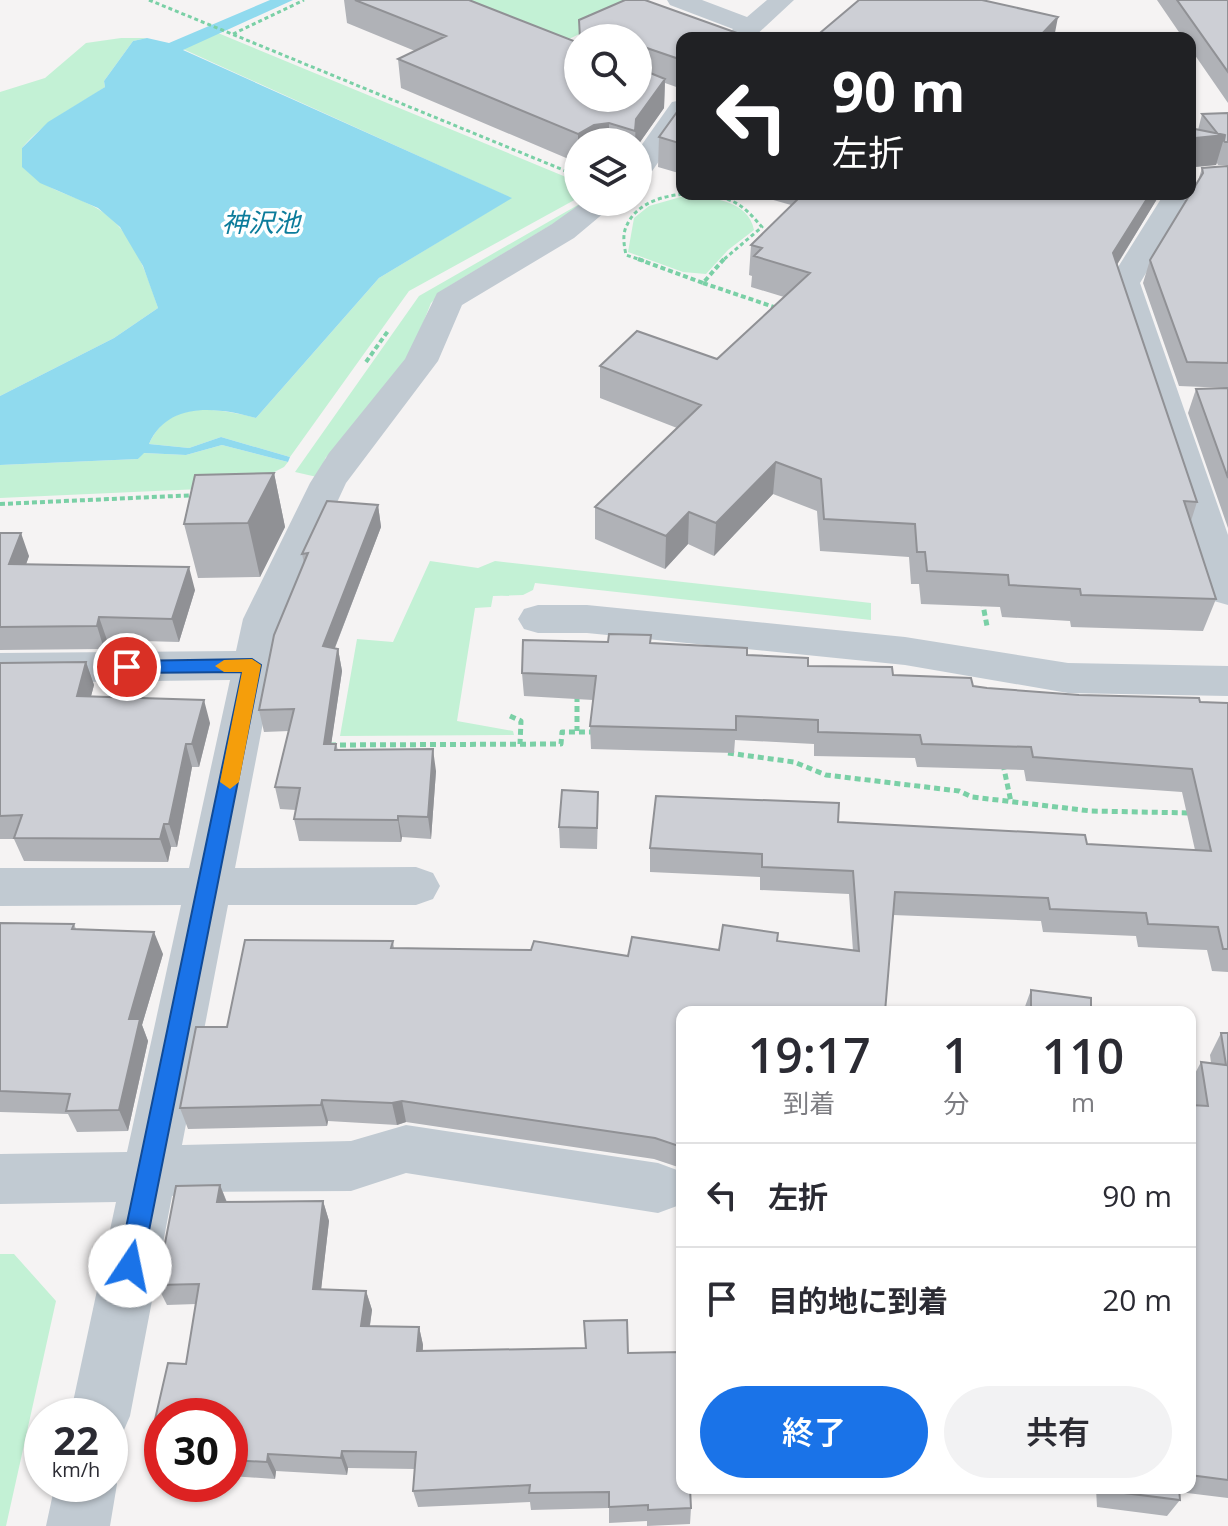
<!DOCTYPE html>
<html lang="ja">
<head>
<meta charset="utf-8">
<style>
  body { margin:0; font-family:"Open Sans","Noto Sans JP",sans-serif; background:#f2f2f3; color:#2b2b33; height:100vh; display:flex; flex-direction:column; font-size:30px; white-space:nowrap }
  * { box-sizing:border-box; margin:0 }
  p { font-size:26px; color:#7c7c81 }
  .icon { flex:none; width:44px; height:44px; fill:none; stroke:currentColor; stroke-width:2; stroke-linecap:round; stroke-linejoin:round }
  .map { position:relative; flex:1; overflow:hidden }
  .drawer { position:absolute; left:676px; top:1006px; width:520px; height:488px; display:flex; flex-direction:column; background:#fff; border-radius:16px; box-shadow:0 2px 6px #0004 }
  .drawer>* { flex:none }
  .guide { position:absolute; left:676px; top:32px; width:520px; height:168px; border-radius:16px; box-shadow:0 2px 6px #0004; background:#202124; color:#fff; overflow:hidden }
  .tools { position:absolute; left:564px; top:24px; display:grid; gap:16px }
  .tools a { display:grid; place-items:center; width:88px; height:88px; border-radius:50%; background:#fff; box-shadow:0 2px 6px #0004; font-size:40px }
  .speed { position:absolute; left:24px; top:1398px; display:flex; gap:16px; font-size:40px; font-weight:700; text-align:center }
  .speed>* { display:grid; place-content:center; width:104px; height:104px; border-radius:50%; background:#fff; box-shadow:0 2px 6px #0004; line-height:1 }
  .speed small { font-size:20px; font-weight:400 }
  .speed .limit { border:12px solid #d22; background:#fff; color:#111 }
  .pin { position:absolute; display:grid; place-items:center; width:68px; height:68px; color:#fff; margin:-34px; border:4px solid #fff; border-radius:50%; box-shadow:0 2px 8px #0007 }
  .me { position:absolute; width:88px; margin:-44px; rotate:11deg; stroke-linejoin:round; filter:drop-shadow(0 0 6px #0008) }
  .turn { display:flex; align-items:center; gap:28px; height:168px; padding:0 24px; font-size:36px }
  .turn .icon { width:104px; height:104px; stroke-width:2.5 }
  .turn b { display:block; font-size:56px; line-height:68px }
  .eta { display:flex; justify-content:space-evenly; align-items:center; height:136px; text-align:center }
  .eta b { font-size:48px; font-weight:600; line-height:56px }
  .cta { display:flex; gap:16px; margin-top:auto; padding:16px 24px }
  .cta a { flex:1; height:92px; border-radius:48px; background:#1a73e8; color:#fff; font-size:32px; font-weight:600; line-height:92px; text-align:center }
  .cta a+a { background:#f2f2f3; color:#2b2b33 }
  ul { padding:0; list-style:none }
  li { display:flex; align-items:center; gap:24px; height:104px; padding:0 24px; border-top:2px solid #e1e1e2 }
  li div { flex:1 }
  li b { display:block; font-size:30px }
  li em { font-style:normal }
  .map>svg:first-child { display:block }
</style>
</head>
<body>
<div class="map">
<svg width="1228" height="1526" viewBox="0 0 1228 1526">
  <rect width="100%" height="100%" fill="#f5f3f3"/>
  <path fill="#c3f1d5" d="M450,0H649L565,41Z
    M218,33L578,182V198L409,291L290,457L221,437L189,448L149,444C169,399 216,408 256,418L379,278L511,198L183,49Z
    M121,38H147L133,41L104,81L105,87C76,107 45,120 22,148L23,167C52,195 68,191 98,209C132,229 146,272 158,308L114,338L0,396V92L45,78L86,43Z
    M684,196C708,196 749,200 754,230L728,250L706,274L683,272L628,252L634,218L649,206Z
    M583,202H589L446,288L431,303L408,361L338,450L326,457L317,477L295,472L419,296Z
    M222,445L288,462L284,467L245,487L0,498V465L138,459L143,453L186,455Z
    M430,561L478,568L495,561L871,603V620L535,583L533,590L523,595L493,596L491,607L475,608L457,721L513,731L514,735L340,736L357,639L393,642Z
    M0,1254H14L56,1301L6,1526H0Z"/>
  <path fill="#90daee" d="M270,0H293L183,50L512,198L379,278L256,418C217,407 168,401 149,444L189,448L221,437L290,457L288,462L222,445L186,455L144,453L138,459L0,465V396L114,338L158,308L143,266L120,227L98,208L40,183L22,167V148L48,122L105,87L104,81L133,41L147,38L169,43Z"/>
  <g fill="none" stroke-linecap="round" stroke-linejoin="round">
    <path stroke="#7ad0a6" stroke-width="3" stroke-dasharray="4 3" stroke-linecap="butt" d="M149,0L578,176
      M233,34L304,0
      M644,261L626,255C624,245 622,234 627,225C642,190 705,188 734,202C746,208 754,218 762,227L722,261"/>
    <path stroke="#7ad0a6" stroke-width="4" stroke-dasharray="5 3" stroke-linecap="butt" d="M638,259L703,283L724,259
      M703,283L777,308
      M366,362L388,331
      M0,504L198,495"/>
    <path stroke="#7ad0a6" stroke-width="5" stroke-dasharray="6 4" stroke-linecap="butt" d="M982,600L987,626
      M577,696V731
      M510,716L521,721L520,744
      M330,745L561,744L562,732H596
      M728,753L794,762L826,775L959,791L972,797L1091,811L1191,813
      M1003,764L1011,802"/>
    <path fill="#c1cad2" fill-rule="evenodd" d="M667,0H702L747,17L767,0H794L753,38H724L733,29L670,5Z
      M682,100V128L648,177L638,180V150L672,102Z
      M1190,188L1194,194L1140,283L1228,535V605L1214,601L1208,592L1108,283L1164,194H1190Z
      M583,202H617L574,238L462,305L438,361L346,483L283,619L235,868L416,867L433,873L440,886L433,899L416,905H228L182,1145L351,1141L406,1125L658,1163L677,1170C683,1183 683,1193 677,1206L658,1213L406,1173L351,1191L193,1192L172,1196L130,1416L121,1437L110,1442V1416H70L116,1202L0,1204V1154L127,1152L181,905L0,906V868H189L230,680L0,683V653L236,651L243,619L310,483L329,453L405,359L437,293L552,224Z
      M538,605H587L905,637L1068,663L1228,666V696L1068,693L905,665L587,633H538L524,629L518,619L524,609Z
      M110,1467L117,1484L110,1526H46L55,1484H110Z"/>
  </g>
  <path fill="#b0b2b7" d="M344,0H469L638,98V38H580L579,20L682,38V89L665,83L664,108L638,145V142H578V163L401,88L398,59L415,51L347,23Z
    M1157,0H1228V103L1190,48V38H1183Z
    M682,105V174L658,167L659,137Z
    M1228,113V165H1218L1217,163L1216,165L1194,167L1190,181V128L1198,130L1202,114Z
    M1228,166V388L1179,386L1143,283L1150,260L1198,181L1202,168Z
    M752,194H1160L1117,265L1197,502L1191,521L1216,599L1203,631L1071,627L1070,621L1002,617L1000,607L921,604L919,584H911L909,557L820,551L817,511L773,494L714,556L688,544L665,569L595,539V507L677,428L600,398V366L717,359L784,297L751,287L752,276L749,275L751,245L791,205Z
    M1228,388V528L1188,413L1196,389Z
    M274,473L285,527L260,577L198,578L184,524Z
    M378,505L381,527L335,648L338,649L342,671L331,744H336L338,750L436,771L431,839L402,837L401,842L299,841L294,819L296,810L280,809L275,787L289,731L264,732L259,710L304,563L302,554Z
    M0,533L29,556L26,564L195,590L179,642L107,640L104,649L0,650Z
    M650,643L747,655L808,666L893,675L987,688L1079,695L1228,703V972L1212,971L1207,950L1138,947L1136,936L1043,932L1041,921L893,915L885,1012H682V1172L678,1167L654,1159L406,1122L397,1125L328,1121L327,1126L188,1129L180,1108L227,1027L393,941L394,948L628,956L719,950L777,941L853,951L849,894L760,890V877L650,872V848L838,822L1087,844L1195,850L1182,792L1026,781L1024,770L917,767L915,758L814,756V744L735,740L734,753L591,749L590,726L593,700L524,696L522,673Z
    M86,662L94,685L91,696L210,723L199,767H192L177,847H171L168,862L24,861L14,839H0V663Z
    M598,813L597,849L560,848L559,827Z
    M0,923L74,924L76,929L163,954L142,1025L148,1041L128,1131L77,1132L68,1114L0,1112Z
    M1031,990L1091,1012H1023Z
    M1221,1033H1228V1498L1179,1492L1180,1500L1167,1516L1097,1507L1096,1489L1018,1490V1488H1190V1105H1193L1190,1083L1201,1062L1211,1063L1210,1055Z
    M220,1185L227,1202L323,1201L329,1221L321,1289L366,1291L372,1310L370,1326L419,1327L423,1345V1351L585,1348L584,1321L627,1320L628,1353L682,1352V1488H690L691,1508L690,1524L647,1526V1521L609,1523V1508L531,1510L530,1502L418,1507L413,1491L415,1469L348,1468L347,1475L276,1471L275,1479L230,1476V1416H162V1467H159L148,1450L168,1363L186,1364L196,1304L167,1305L157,1285L176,1186Z"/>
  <path fill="#909195" d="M1058,17L1054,38H1038Z
    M665,79L664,108L638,145V142H635L636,119Z
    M609,123V142H578V145V134L594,125Z
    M1225,135L1216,165L1194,167L1196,161V138Z
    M1150,194H1160L1105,284L1113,253Z
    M776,462L773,494L714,556L716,523Z
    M274,473L285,527L260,577L248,523Z
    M378,505L381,527L327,668L323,646Z
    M689,512L688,544L665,569L666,536Z
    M21,533L29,556L18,587L9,564Z
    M189,567L195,590L179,642L172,619Z
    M99,617L107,640L104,649L97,626Z
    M338,649L342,671L328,766L324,744Z
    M86,662L94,685L85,719L77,696Z
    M204,700L210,723L199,767L192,744Z
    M186,744L192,767L177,847L169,824Z
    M433,749L436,771L431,839L428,817Z
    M398,816L402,837L401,842L398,820Z
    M164,824L171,847L168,862L160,839Z
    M154,932L163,954L142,1025L148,1041L128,1131L119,1110L129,1019Z
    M322,1100L328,1121L327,1126L321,1105Z
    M402,1101L406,1122L397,1125L392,1103Z
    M220,1185L228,1206L217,1202Z
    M323,1201L329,1221L319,1308L313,1289Z
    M366,1291L372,1310L367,1344L361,1326Z
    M419,1327L423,1345L421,1369L417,1351Z
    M342,1451L348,1468L347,1475L341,1458Z
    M268,1454L276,1471L275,1479L267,1462Z"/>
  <path fill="#cdcfd5" stroke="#909195" stroke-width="2" d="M355,0H469L576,42L578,41V98H638V68L665,79L636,119L635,131L609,123L594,125L578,134L398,59L446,36Z
    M625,0H645L751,38H682V60L638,45V38H580L579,20Z
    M859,0H982L1058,17L1038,38H814Z
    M1177,0H1228V72Z
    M682,105V144L659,137Z
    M1228,113V142H1225L1224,141L1225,135L1218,134L1202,114Z
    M1190,128L1225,135L1196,138V161H1190Z
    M1228,166V363L1187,362L1150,260L1203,173L1202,168Z
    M803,194H1150L1113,253L1197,502L1184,501L1216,599L1081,595L1080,589L1009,585L1008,575L927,571L925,552H917L915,524L824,519L821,479L776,462L716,523L689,512L666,536L595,507L701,405L600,366L637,331L717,359L810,273L754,256L762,248L751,245Z
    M1228,388V478L1196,389Z
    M274,473L248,523L184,524L195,475Z
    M327,501L378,505L323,646L338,649L324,744H336L335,750L433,749L428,817L398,816V820L294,819L300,788L275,787L294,709L259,710L274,635L308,553L302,554Z
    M0,533H21L9,564L189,567L172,619L99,617L97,626L0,627Z
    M609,634L651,635L650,643L747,648V655L808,658V666L892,667L893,675L971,678L973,686L987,688L1079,695L1199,698L1200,702L1228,703V949H1223L1218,927L1148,924L1146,913L1050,909L1048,898L895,892L885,1012H682V1150L679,1146L655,1138L402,1101L392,1103L322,1100L321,1105L180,1108L196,1027H227L245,940L393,941L391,948L531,950L534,941L628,956L632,937L719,950L723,925L778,933L777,941L859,951L853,871L762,867V854L650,848L656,796L839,803L838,822L1085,835L1087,844L1211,851L1192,769L1033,757L1031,747L922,744L920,735L818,732V720L736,716V730L590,726L596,676L522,673L523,640L608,642Z
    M86,662L77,696L204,700L192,744H186L169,824H164L160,839L14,838L22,815L0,816V663Z
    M562,790L598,792L597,828L559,827Z
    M0,923L74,924L72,929L154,932L129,1019H140L119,1110L66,1111L70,1094L0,1091Z
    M1031,990L1091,998V1012H1031Z
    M1221,1033H1228V1480L1190,1475V1105L1208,1106L1201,1062L1226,1065Z
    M220,1185L217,1202L323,1201L313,1289L366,1291L361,1326L419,1327L417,1351L586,1348L584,1321L627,1320L628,1353L682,1352V1488H690L691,1508L648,1510V1505L609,1507V1492L529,1493L530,1485L413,1491L416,1452L342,1451L341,1458L268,1454L267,1462L230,1460V1416H162V1451L148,1450L168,1363L186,1364L199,1284L157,1285L176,1186Z
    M1109,1488H1179L1180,1500L1109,1491Z"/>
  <path fill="#1a73e8" stroke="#114b97" stroke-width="2" d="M252,659L261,665L142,1266L138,1274L130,1278L122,1274L118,1266L242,672L127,673L118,667L127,661Z"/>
  <path fill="#f59e0b" d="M252,659L261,665L239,782L230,789L220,782L242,672H224L215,666L224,660Z"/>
  <g text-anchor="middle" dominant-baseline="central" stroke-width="7" stroke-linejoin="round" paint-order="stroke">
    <g font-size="26" font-style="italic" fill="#0c7c9b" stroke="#fff">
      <text x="261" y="222">神沢池</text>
    </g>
  </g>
</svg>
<div class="tools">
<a><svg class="icon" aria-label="search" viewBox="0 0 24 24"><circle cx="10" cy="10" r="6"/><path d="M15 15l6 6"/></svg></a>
<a><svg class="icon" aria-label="layers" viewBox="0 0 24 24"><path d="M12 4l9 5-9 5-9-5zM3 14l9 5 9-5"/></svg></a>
</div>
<div class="speed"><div>22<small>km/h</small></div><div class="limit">30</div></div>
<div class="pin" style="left:127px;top:667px;background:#d93025"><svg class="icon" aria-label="arrive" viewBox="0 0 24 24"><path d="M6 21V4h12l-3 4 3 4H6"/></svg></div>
<svg class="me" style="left:130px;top:1266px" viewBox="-20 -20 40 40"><circle r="19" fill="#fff"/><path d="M0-13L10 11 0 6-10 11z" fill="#1a73e8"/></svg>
<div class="guide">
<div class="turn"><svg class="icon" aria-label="left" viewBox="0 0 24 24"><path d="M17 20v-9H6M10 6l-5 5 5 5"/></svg><div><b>90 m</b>左折</div></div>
</div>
<section class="drawer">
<div class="eta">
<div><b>19:17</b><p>到着</p></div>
<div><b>1</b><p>分</p></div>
<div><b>110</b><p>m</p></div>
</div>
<ul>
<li><svg class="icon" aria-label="left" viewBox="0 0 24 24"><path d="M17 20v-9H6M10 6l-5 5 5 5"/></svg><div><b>左折</b></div><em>90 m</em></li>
<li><svg class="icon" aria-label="arrive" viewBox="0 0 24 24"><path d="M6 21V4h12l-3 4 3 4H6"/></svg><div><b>目的地に到着</b></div><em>20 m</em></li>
</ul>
<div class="cta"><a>終了</a><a>共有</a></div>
</section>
</div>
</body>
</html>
